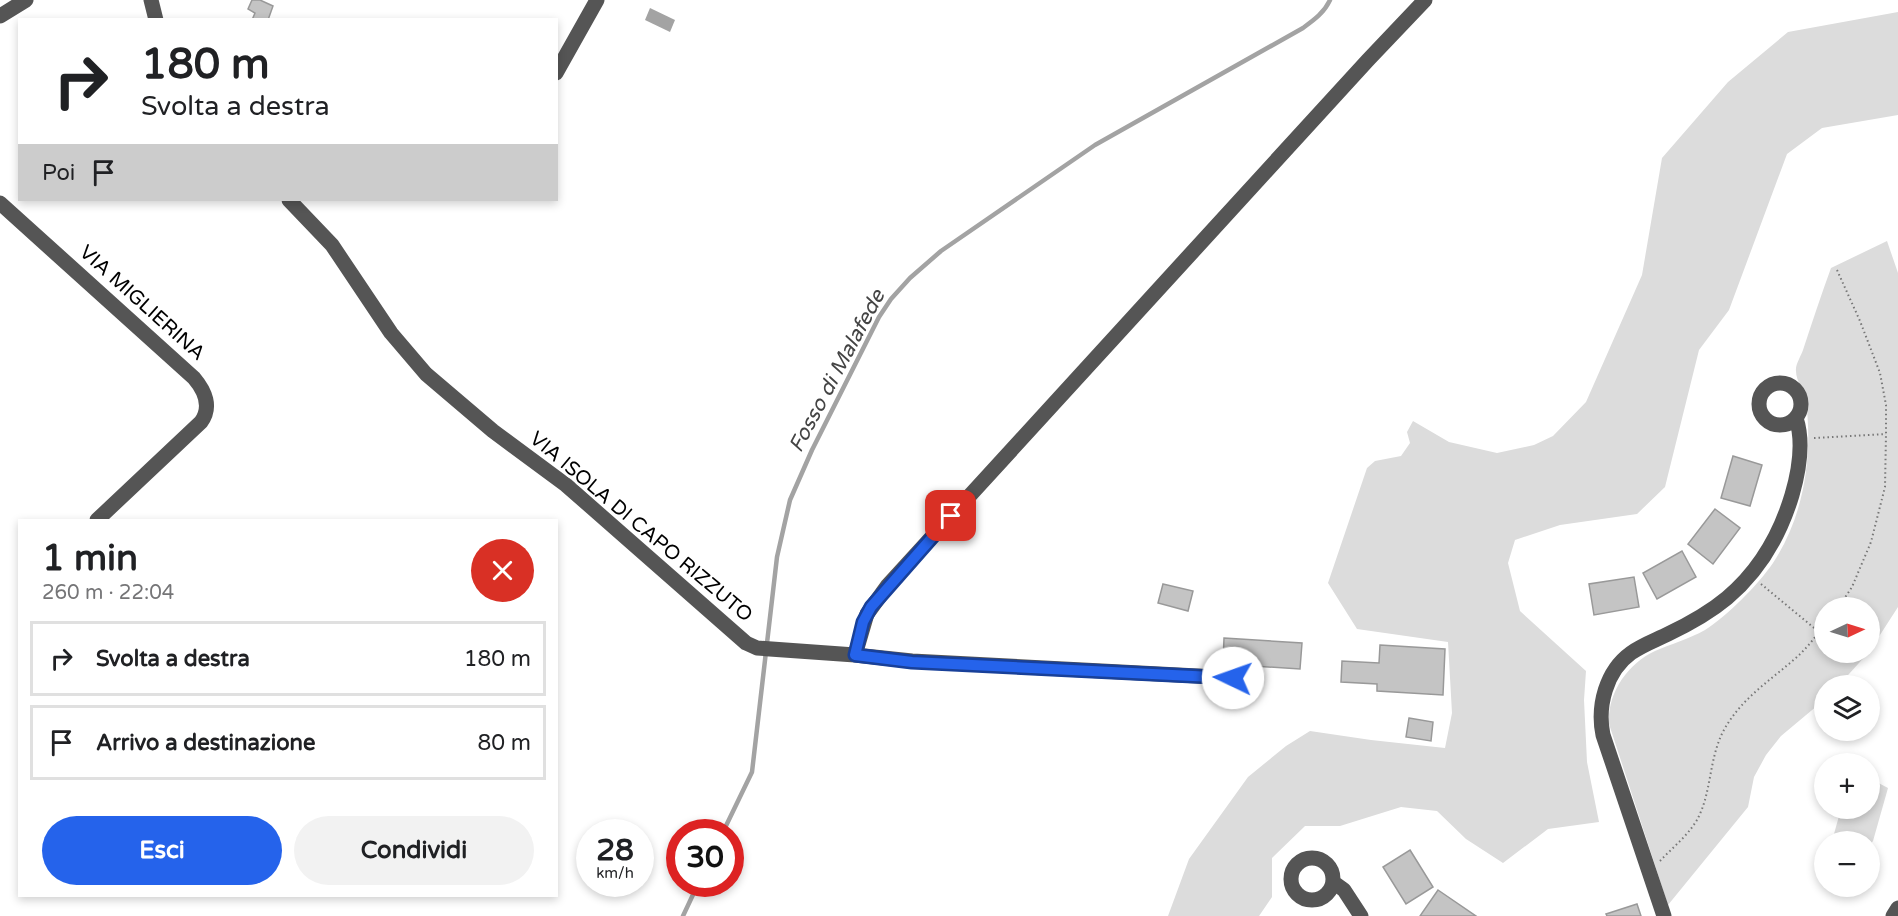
<!DOCTYPE html>
<html lang="it">
<head>
<meta charset="utf-8">
<style>
  body { margin:0; font-family:"Varela Round",sans-serif; background:#f2f2f2; color:#202124; height:100vh; display:flex; flex-direction:column; font-size:22px; white-space:nowrap }
  * { box-sizing:border-box; margin:0 }
  p { font-size:20px; color:#757577 }
  .icon { flex:none; width:33px; height:33px; fill:none; stroke:currentColor; stroke-width:2; stroke-linecap:round; stroke-linejoin:round }
  .map { position:relative; flex:1; overflow:hidden }
  .side { position:absolute; left:18px; top:519px; width:540px; height:378px; display:flex; flex-direction:column; background:#fff; border-radius:0px; box-shadow:0 3px 9px #0003 }
  .side>* { flex:none }
  .hud { position:absolute; left:18px; top:18px; width:540px; height:183px; border-radius:0px; box-shadow:0 3px 9px #0003; background:#fff; color:#202124; overflow:hidden }
  .needle { width:39px; rotate:86deg }
  .buttons { position:absolute; left:1814px; top:597px; display:grid; gap:12px }
  .buttons a { display:grid; place-items:center; width:66px; height:66px; border-radius:50%; background:#fff; box-shadow:0 3px 9px #0003; font-size:30px }
  .speed { position:absolute; left:576px; top:819px; display:flex; gap:12px; font-size:30px; font-weight:700; text-align:center }
  .speed>* { display:grid; place-content:center; width:78px; height:78px; border-radius:50%; background:#fff; box-shadow:0 3px 9px #0003; line-height:1 }
  .speed small { font-size:15px; font-weight:400 }
  .speed .limit { border:9px solid #d22; background:#fff; color:#111 }
  .pin { position:absolute; display:grid; place-items:center; width:51px; height:51px; color:#fff; margin:-26px; border-radius:12px; box-shadow:0 3px 9px #0006 }
  .me { position:absolute; width:66px; margin:-33px; rotate:273deg; stroke-linejoin:round; filter:drop-shadow(0 0 4px #0008) }
  .turn { display:flex; align-items:center; gap:21px; height:126px; padding:0 24px; font-size:27px }
  .turn .icon { width:78px; height:78px; stroke-width:2.5 }
  .turn b { display:block; font-size:42px; line-height:51px }
  .then { display:flex; align-items:center; height:57px; padding:0 24px; background:#0003; gap:12px; font-size:22px }
  .round { display:grid; place-items:center; flex:none; width:63px; height:63px; border-radius:32px; background:#f2f2f2 }
  .summary { display:flex; align-items:center; justify-content:space-between; height:102px; padding:0 24px }
  h1 { font-size:36px; font-weight:700; line-height:45px }
  .action { display:flex; gap:12px; margin-top:auto; padding:12px 24px }
  .action a { flex:1; height:69px; border-radius:36px; background:#2563eb; color:#fff; font-size:24px; font-weight:700; line-height:69px; text-align:center }
  .action a+a { background:#f2f2f2; color:#202124 }
  ul { padding:0; list-style:none }
  li { display:flex; align-items:center; gap:18px; height:75px; margin:0 12px 9px; padding:0 12px; border:3px solid #e0e0e0; border-radius:0px }
  li div { flex:1 }
  li b { display:block; font-size:22px }
  li em { font-style:normal }
  .map>svg:first-child { display:block }
</style>
</head>
<body>
<div class="map">
<svg width="1898" height="916" viewBox="0 0 1898 916">
  <rect width="100%" height="100%" fill="#fff"/>
  <path fill="#dcdcdc" d="M1898,12V115L1822,128L1787,154L1729,310L1699,350L1665,487L1637,514L1560,525L1515,540L1508,563L1520,611L1586,671L1584,700L1587,762L1599,822L1548,829L1503,863L1466,839L1437,811L1401,807L1340,826H1305L1272,858V897L1259,916H1168L1189,859L1248,777L1286,746L1310,731L1371,740L1445,748L1452,713L1448,642L1357,629L1328,583L1367,468L1375,461L1401,456L1410,443L1407,432L1413,421L1449,442L1497,453L1534,445L1553,436L1586,402L1642,275L1662,158L1728,82L1788,32Z
    M1887,241L1898,273V607L1869,652V608H1824V652L1868,653L1839,685L1824,686V700L1781,736L1766,755L1754,777L1748,807L1668,905L1609,724C1607,694 1627,664 1655,651C1671,644 1689,639 1705,630C1727,616 1758,585 1773,563C1804,516 1813,457 1806,401C1805,391 1796,382 1796,371C1795,365 1801,356 1803,350C1812,323 1821,295 1831,268Z
    M1869,778L1888,788L1873,841L1869,846V842L1832,841L1841,809L1869,808Z"/>
  <path fill="#a3a3a3" d="M650,8L675,20L670,32L645,20Z"/>
  <g fill="none" stroke-linecap="round" stroke-linejoin="round">
    <path stroke="#a3a3a3" stroke-width="4.5" d="M723,832L752,772L777,557L790,500L812,450L879,317L891,299L910,278L941,251L1095,145L1303,28C1314,20 1324,13 1330,0
      M683,916L698,884"/>
  </g>
  <path fill="#c4c4c4" stroke="#999" stroke-width="1.5" d="M252,0H260L273,6L268,20H252L255,13L248,9Z
    M1733,456L1762,465L1750,506L1721,498Z
    M1715,509L1740,528L1713,564L1688,544Z
    M1682,551L1696,577L1657,599L1643,573Z
    M1634,577L1639,607L1594,615L1589,584Z
    M1163,584L1193,591L1188,611L1158,603Z
    M1224,638L1302,643L1300,669L1223,664Z
    M1380,645L1445,649L1443,695L1377,691V684L1341,682L1342,661L1379,663Z
    M1409,718L1433,722L1431,741L1406,737Z
    M1410,850L1433,887L1406,904L1383,867Z
    M1438,890L1476,916H1420Z
    M1637,904L1641,916H1607L1606,914Z"/>
  <g fill="none" stroke-linecap="round" stroke-linejoin="round">
    <path stroke="#777" stroke-width="2" stroke-dasharray="1.5 3" stroke-linecap="butt" d="M1837,270L1860,321L1880,373L1886,405V434L1885,487L1871,542L1852,587L1838,608
      M1814,438L1886,434
      M1761,584L1819,632
      M1660,861C1673,847 1691,833 1699,816C1712,789 1709,756 1725,728C1743,697 1771,680 1797,657C1807,648 1815,637 1824,626"/>
    <path stroke="#555" stroke-width="15" d="M151,0L156,20
      M0,16L26,0
      M556,73L597,0
      M289,200L332,245L391,333L426,374L493,431L566,485L746,643L757,648L855,655L912,661L1255,679
      M0,203L194,378C205,391 212,407 201,422L97,520
      M1759 404a21 21 0 1 1 42 0a21 21 0 1 1-42 0Z
      M855,655L867,614L888,585L1368,60L1425,0
      M1291 879a21 21 0 1 1 42 0a21 21 0 1 1-42 0Z
      M1333,882L1344,890L1361,916
      M1664,916L1603,735C1597,706 1606,671 1631,653C1642,645 1656,640 1668,634C1689,624 1709,613 1727,598C1759,571 1780,535 1792,495C1799,471 1804,442 1796,418
      M1893,916L1898,908"/>
  </g>
  <g fill="none" stroke-linecap="round" stroke-linejoin="round">
    <g stroke="#184099" stroke-width="15">
      <path id="route" d="M951,516L871,607L863,622L855,655L912,662L1233,678"/>
    </g>
    <use href="#route" stroke="#2563eb" stroke-width="10"/>
  </g>
  <g text-anchor="middle" dominant-baseline="central" stroke-width="5" stroke-linejoin="round" paint-order="stroke">
    <g font-size="20" fill="#000" stroke="#fff">
      <text transform="translate(142 303) rotate(42)">VIA MIGLIERINA</text>
      <text transform="translate(641 527) rotate(40)">VIA ISOLA DI CAPO RIZZUTO</text>
    </g>
    <g font-size="21" font-style="italic" fill="#444" stroke="#fff">
      <text transform="translate(837 371) rotate(-62)">Fosso di Malafede</text>
    </g>
  </g>
</svg>
<div class="buttons">
<a><svg class="needle" viewBox="-14 -14 28 28"><path d="M0-13l5 13h-10z" fill="#e53935"/><path d="M0 13l5-13h-10z" fill="#757577"/></svg></a>
<a><svg class="icon" aria-label="layers" viewBox="0 0 24 24"><path d="M12 4l9 5-9 5-9-5zM3 14l9 5 9-5"/></svg></a>
<a>+</a>
<a>−</a>
</div>
<div class="speed"><div>28<small>km/h</small></div><div class="limit">30</div></div>
<div class="pin" style="left:951px;top:516px;background:#d93025"><svg class="icon" aria-label="arrive" viewBox="0 0 24 24"><path d="M6 21V4h12l-3 4 3 4H6"/></svg></div>
<svg class="me" style="left:1233px;top:678px" viewBox="-20 -20 40 40"><circle r="19" fill="#fff"/><path d="M0-13L10 11 0 6-10 11z" fill="#2563eb"/></svg>
<div class="hud">
<div class="turn"><svg class="icon" aria-label="right" viewBox="0 0 24 24"><path d="M7 20v-9h11M14 6l5 5-5 5"/></svg><div><b>180 m</b>Svolta a destra</div></div>
<div class="then">Poi<svg class="icon" aria-label="arrive" viewBox="0 0 24 24"><path d="M6 21V4h12l-3 4 3 4H6"/></svg></div>
</div>
<section class="side">
<div class="summary"><div><h1>1 min</h1><p>260 m · 22:04</p></div><a class="round" style="background:#d93025;color:#fff"><svg class="icon" aria-label="close" viewBox="0 0 24 24"><path d="M6 6l12 12M18 6L6 18"/></svg></a></div>
<ul>
<li><svg class="icon" aria-label="right" viewBox="0 0 24 24"><path d="M7 20v-9h11M14 6l5 5-5 5"/></svg><div><b>Svolta a destra</b></div><em>180 m</em></li>
<li><svg class="icon" aria-label="arrive" viewBox="0 0 24 24"><path d="M6 21V4h12l-3 4 3 4H6"/></svg><div><b>Arrivo a destinazione</b></div><em>80 m</em></li>
</ul>
<div class="action"><a>Esci</a><a>Condividi</a></div>
</section>
</div>
</body>
</html>
